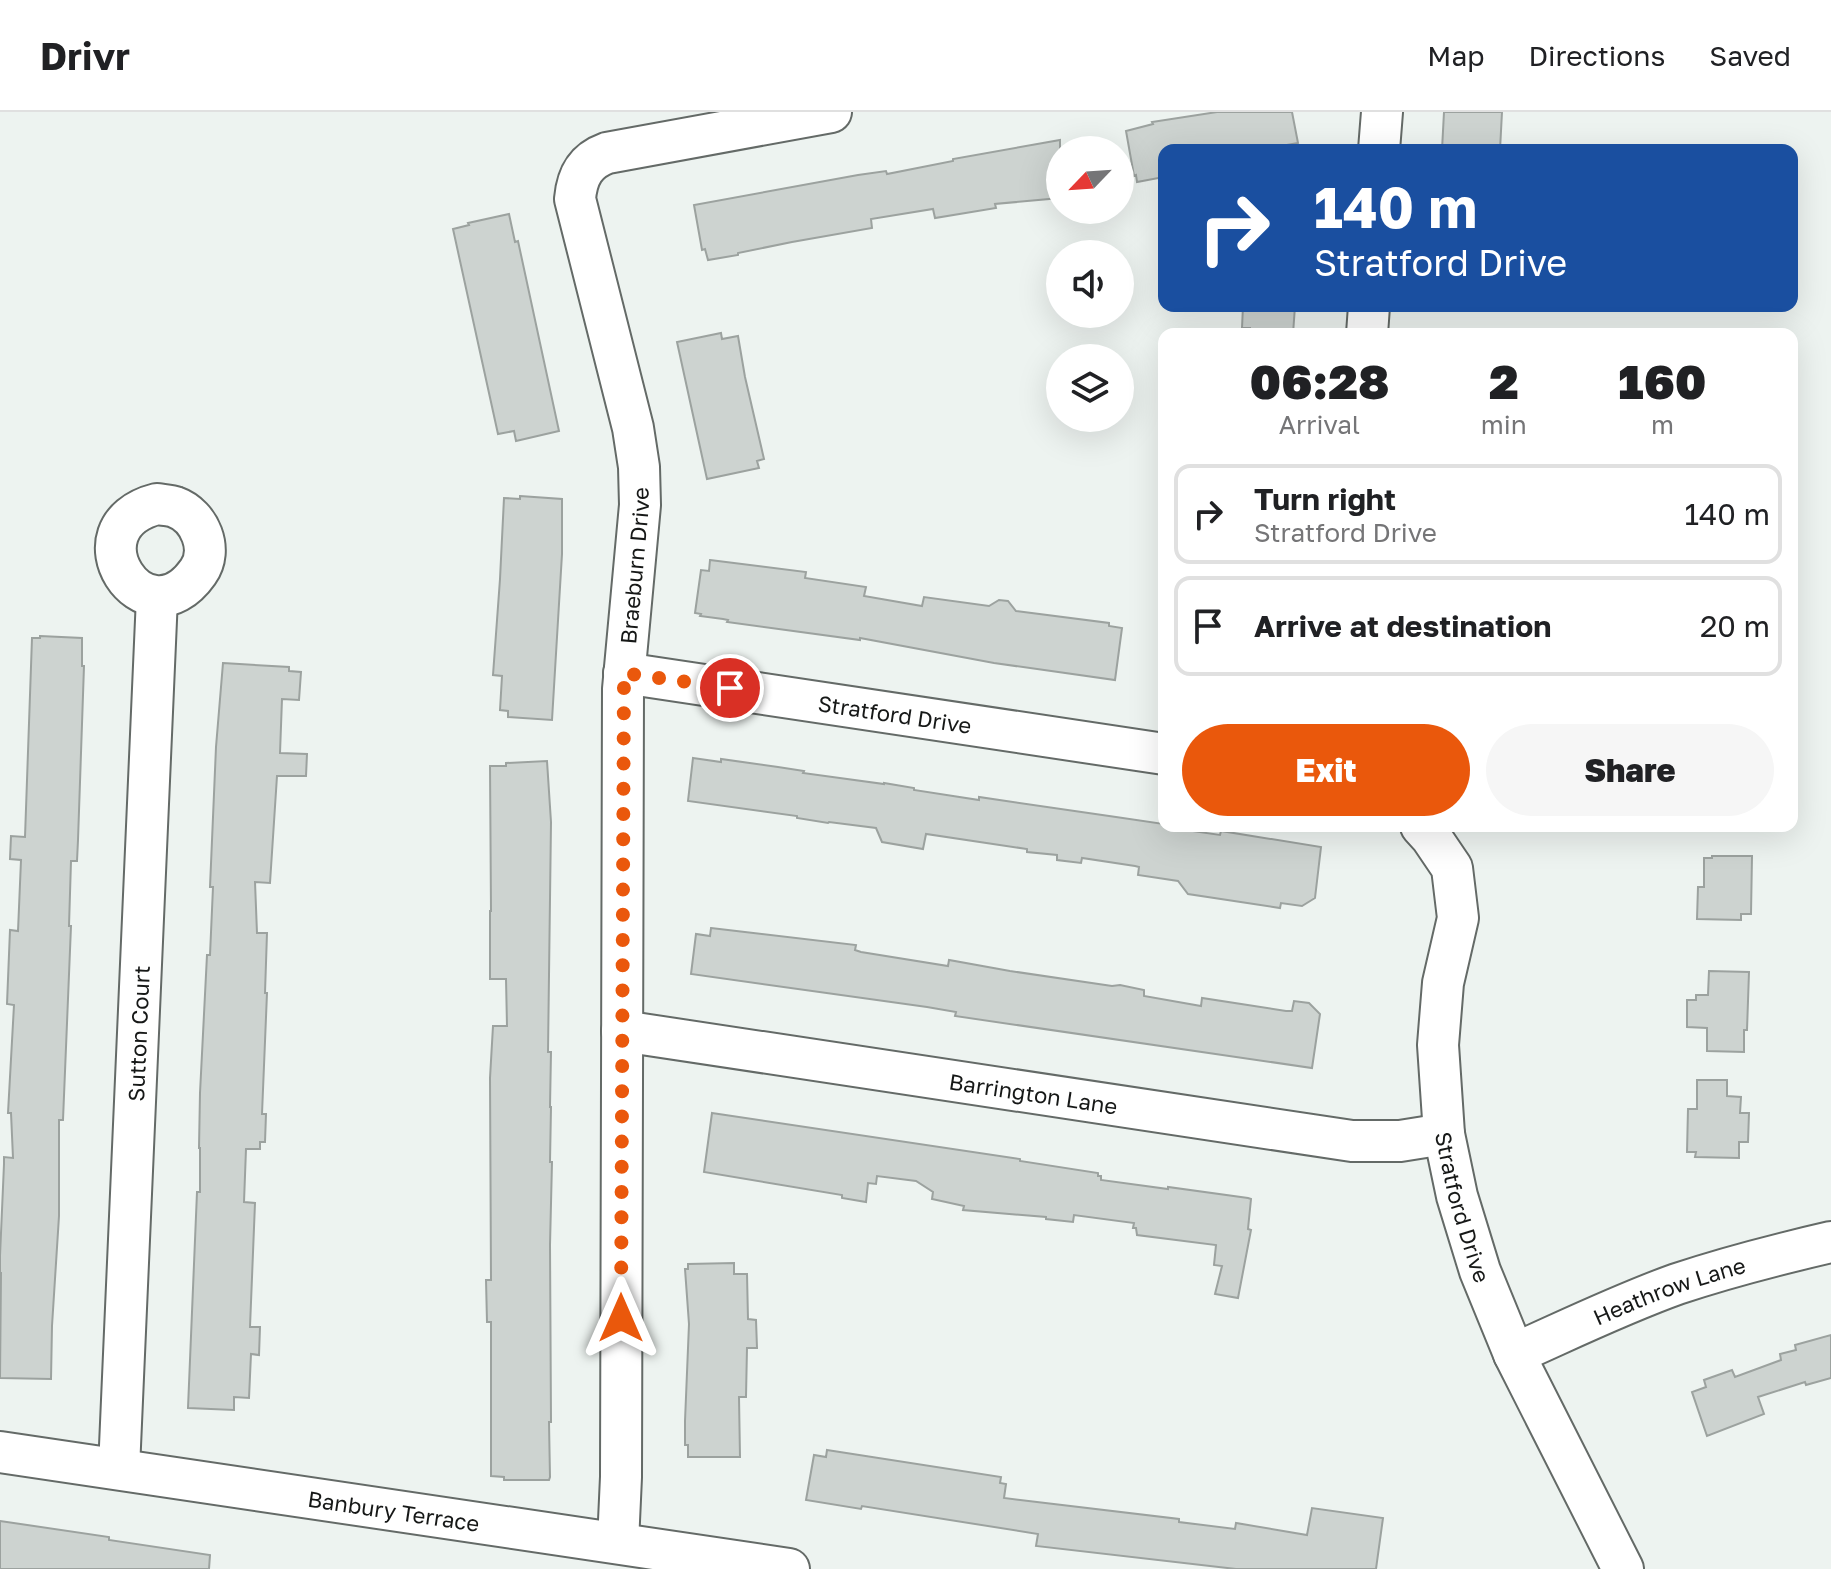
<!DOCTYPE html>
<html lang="en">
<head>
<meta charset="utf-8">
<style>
  body { margin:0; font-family:"Golos Text",sans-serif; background:#f6f6f6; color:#202124; height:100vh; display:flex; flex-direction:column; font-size:30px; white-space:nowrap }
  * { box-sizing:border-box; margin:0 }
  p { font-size:26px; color:#757577 }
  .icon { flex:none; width:44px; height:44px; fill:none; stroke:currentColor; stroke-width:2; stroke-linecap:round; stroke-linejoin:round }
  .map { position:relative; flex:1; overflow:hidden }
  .details { position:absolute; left:1158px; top:216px; width:640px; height:504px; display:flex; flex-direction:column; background:#fff; border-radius:16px; box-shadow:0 8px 32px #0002 }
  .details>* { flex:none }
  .top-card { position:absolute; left:1158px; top:32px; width:640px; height:168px; border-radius:16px; box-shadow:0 8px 32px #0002; background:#1a4fa0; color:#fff; overflow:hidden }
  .needle { width:52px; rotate:245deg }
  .controls { position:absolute; left:1046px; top:24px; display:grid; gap:16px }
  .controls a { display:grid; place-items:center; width:88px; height:88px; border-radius:50%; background:#fff; box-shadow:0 8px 32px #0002; font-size:40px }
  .pin { position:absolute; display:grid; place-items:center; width:68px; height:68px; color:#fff; margin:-34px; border:4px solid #fff; border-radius:50%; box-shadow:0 2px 8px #0007 }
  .me { position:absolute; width:88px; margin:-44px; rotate:0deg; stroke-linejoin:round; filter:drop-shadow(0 0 6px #0008) }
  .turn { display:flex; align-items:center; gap:28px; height:168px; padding:0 24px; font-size:36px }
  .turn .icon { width:104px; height:104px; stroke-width:2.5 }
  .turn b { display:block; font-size:56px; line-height:68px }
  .eta { display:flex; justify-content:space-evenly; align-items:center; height:136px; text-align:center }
  .eta b { font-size:48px; font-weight:800; line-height:56px }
  .cta { display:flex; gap:16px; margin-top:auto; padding:16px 24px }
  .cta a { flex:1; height:92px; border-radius:48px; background:#ea580c; color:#fff; font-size:32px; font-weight:800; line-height:92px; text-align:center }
  .cta a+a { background:#f6f6f6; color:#202124 }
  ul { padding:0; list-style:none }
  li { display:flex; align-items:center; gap:24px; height:100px; margin:0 16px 12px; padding:0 8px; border:4px solid #e0e0e0; border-radius:16px }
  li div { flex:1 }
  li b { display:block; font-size:30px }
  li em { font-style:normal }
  header { display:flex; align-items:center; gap:48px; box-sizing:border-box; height:112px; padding:0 40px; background:#fff; border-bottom:2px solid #e0e0e0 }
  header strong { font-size:38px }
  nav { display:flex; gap:44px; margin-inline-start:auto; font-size:28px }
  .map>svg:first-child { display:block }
</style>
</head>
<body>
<header>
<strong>Drivr</strong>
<nav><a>Map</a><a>Directions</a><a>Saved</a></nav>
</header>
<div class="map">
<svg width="1831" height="1457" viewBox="0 0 1831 1457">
  <rect width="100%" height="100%" fill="#edf3f0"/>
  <path fill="#cdd3d0" stroke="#9ca29f" stroke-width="2" d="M1217,0H1292L1298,31L1275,35L1276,38H1164V65L1137,70L1136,63L1134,64L1126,19L1153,12L1152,10Z
    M1444,0H1502L1500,38H1442Z
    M1060,28V86L995,92L996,96L935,106L933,97L871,107L872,116L792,130L738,141V143L708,148L705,137L702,138L694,93L858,63L886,59L887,62L953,49V47Z
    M509,102L515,130L518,129L559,319L516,329L514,319L498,322L453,117L469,113L468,111Z
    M1243,194H1295L1293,222H1250V216H1242Z
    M721,221L722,227L738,224L745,265L764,347L757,349L759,356L707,367L677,230Z
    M520,384L562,387V442L552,608L508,605V599L500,598L502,564L493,563L500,467L504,386L520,387Z
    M710,448L806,460L805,466L866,475L864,484L922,494L924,485L989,494L999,488L1008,489L1016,499L1109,511V514L1122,516L1115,568L994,551L860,526V528L727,510L728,508L723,507L700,504L701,502L695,501L701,458L709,459Z
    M40,524L82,526V554H84L78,728L77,749H71L69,814H71L63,1008H59V1104L52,1214L51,1267L0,1266L1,1161H0V1144L4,1052V1045L13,1046L11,1001H8L14,893L7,892L10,818L18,819L21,748L10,747L11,724L25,725L32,526H40Z
    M223,551L289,555V559L301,560L299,588L282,587L280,641L307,642L306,664H277L270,771L255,770L257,821H267L265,881H267L262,1002H266L265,1030H260V1037H246L244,1090L255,1091L250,1215H260L259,1243L251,1242L249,1286L234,1285V1298L188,1296L197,1080H200V1036H199L200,981L207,843H210L213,775H210L216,635Z
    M693,646L721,650V647L778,655L804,659L803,661L884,672V671L914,676V678L979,688V685L1116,705L1164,712V714H1171V716L1220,723L1221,719L1321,735L1315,786L1302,794L1281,791L1280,796L1188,782L1178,769L1138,763L1139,755L1135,754L1082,746L1081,751L1057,748V743L1027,740V737L926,722L923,737L882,730L876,716L829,710L828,711L797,706V704L688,689Z
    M547,649L551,710L548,940H551L550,995H551L550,1050H552L550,1133L551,1310H549L550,1365L549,1368H504V1365L491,1364V1210H487L486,1168H491L490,966L493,914H507L506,867H490V799H491L490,654H506V651Z
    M1712,744H1752L1751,802H1741V808L1697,807L1698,775H1704V746H1712Z
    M711,816L856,833L855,838L861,840L948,854L949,848L1010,859L1112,874L1120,873L1144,878V884L1201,894L1202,886L1286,899H1292L1294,889L1309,891L1320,902L1312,956L955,904L956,900L927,895L691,862L696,822L710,824Z
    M1709,859L1749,860L1747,918H1744V940L1707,939V916L1687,915V888H1696V883H1708Z
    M1697,968H1727V984L1741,985L1740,1001H1749L1748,1030H1739V1046L1695,1045L1696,1040H1687L1688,997H1697Z
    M712,1001L1020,1047V1049L1098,1061V1064H1101V1068L1168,1077V1075L1248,1086L1251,1087L1248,1117L1251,1118L1238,1186L1215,1182L1222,1154L1214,1153L1216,1133L1137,1123L1136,1116H1133L1134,1111L1074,1103L1073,1110L1046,1107V1105L963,1098L964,1094L932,1087L933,1080L916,1069L877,1064L876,1072L868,1071L866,1090L842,1086V1083L704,1060Z
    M734,1151V1162H747L748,1207L756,1208L757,1236H747L746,1285H739L740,1345H688V1333H685V1309L689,1212L685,1157H688V1152Z
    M1831,1223V1266L1806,1273L1805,1270L1758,1285L1764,1302L1707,1324L1692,1280L1706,1275L1704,1268L1732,1258L1735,1265L1781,1248L1780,1242L1796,1238L1795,1233Z
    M827,1338L1001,1365L1000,1371L1006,1372L1004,1386L1179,1407V1410L1235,1417L1236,1411L1307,1423L1312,1396L1383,1406L1376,1457H1236L1036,1434L1038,1422L862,1394L861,1397L806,1388L814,1343L826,1345Z
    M0,1409L109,1425V1428L210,1443L209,1457H0Z"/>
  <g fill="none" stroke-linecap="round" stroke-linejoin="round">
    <g stroke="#646a67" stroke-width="44">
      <g id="minor">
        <path d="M1379,38L1382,0"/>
        <path d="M1367,222L1369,194"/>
        <path d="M157,392C163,393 170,393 175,395C200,404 214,438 198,460C145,535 67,415 157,392Z"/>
        <path id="s1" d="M624,561L1164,642"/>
        <path id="s2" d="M1421,714L1431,725L1452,756L1458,806L1443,871L1438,933L1444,1022L1457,1084L1480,1159L1514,1242L1623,1457"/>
        <path id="s3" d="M622,919L1352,1029H1400L1444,1022"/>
        <path id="s4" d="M1514,1242C1568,1218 1621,1192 1677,1172C1728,1155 1779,1142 1831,1130"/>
        <path id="s5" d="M0,1340L789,1457"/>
        <path id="s6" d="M119,1357L157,485"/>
        <path id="s7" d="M618,1431L621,1365L623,577L640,393L639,355L633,316L575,87C577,64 585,49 607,41L831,0"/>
      </g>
    </g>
    <use href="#minor" stroke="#fff" stroke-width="40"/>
  </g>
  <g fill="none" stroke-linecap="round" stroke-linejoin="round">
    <path stroke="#ea580c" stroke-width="14" stroke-dasharray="0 25.2" d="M621,1206L624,561L730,576"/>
  </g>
  <g text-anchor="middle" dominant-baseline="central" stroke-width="6" stroke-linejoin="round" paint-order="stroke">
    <g font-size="22" fill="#161817" stroke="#fff">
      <text stroke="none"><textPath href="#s7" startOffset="978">Braeburn Drive</textPath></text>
      <text stroke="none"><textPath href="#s1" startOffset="274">Stratford Drive</textPath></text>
      <text stroke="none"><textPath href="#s6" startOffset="436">Sutton Court</textPath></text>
      <text stroke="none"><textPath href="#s3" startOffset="416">Barrington Lane</textPath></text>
      <text stroke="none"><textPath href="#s2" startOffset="396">Stratford Drive</textPath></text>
      <text stroke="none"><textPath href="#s4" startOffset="168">Heathrow Lane</textPath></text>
      <text stroke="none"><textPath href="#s5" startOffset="398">Banbury Terrace</textPath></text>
    </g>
  </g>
</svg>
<div class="controls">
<a><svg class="needle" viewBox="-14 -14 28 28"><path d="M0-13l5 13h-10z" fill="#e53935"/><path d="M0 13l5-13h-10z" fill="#757577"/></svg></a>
<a><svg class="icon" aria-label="sound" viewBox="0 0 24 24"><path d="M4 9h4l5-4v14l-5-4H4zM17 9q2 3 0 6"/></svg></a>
<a><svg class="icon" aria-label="layers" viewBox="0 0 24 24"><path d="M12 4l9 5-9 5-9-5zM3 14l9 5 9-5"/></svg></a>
</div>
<div class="pin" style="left:730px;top:576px;background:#d93025"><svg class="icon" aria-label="arrive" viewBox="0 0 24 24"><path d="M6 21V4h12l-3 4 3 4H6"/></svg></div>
<svg class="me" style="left:621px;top:1206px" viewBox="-20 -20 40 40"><path d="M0-17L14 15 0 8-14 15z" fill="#ea580c" stroke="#fff" stroke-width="4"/></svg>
<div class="top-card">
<div class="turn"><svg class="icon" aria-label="right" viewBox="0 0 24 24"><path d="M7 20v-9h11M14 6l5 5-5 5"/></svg><div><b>140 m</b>Stratford Drive</div></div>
</div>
<section class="details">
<div class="eta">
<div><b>06:28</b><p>Arrival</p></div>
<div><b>2</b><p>min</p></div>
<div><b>160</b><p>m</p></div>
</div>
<ul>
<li><svg class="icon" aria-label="right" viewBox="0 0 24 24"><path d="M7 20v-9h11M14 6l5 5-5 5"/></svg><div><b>Turn right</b><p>Stratford Drive</p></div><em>140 m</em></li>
<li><svg class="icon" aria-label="arrive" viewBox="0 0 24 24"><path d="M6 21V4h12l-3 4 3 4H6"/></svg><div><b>Arrive at destination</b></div><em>20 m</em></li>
</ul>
<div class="cta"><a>Exit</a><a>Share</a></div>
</section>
</div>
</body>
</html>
